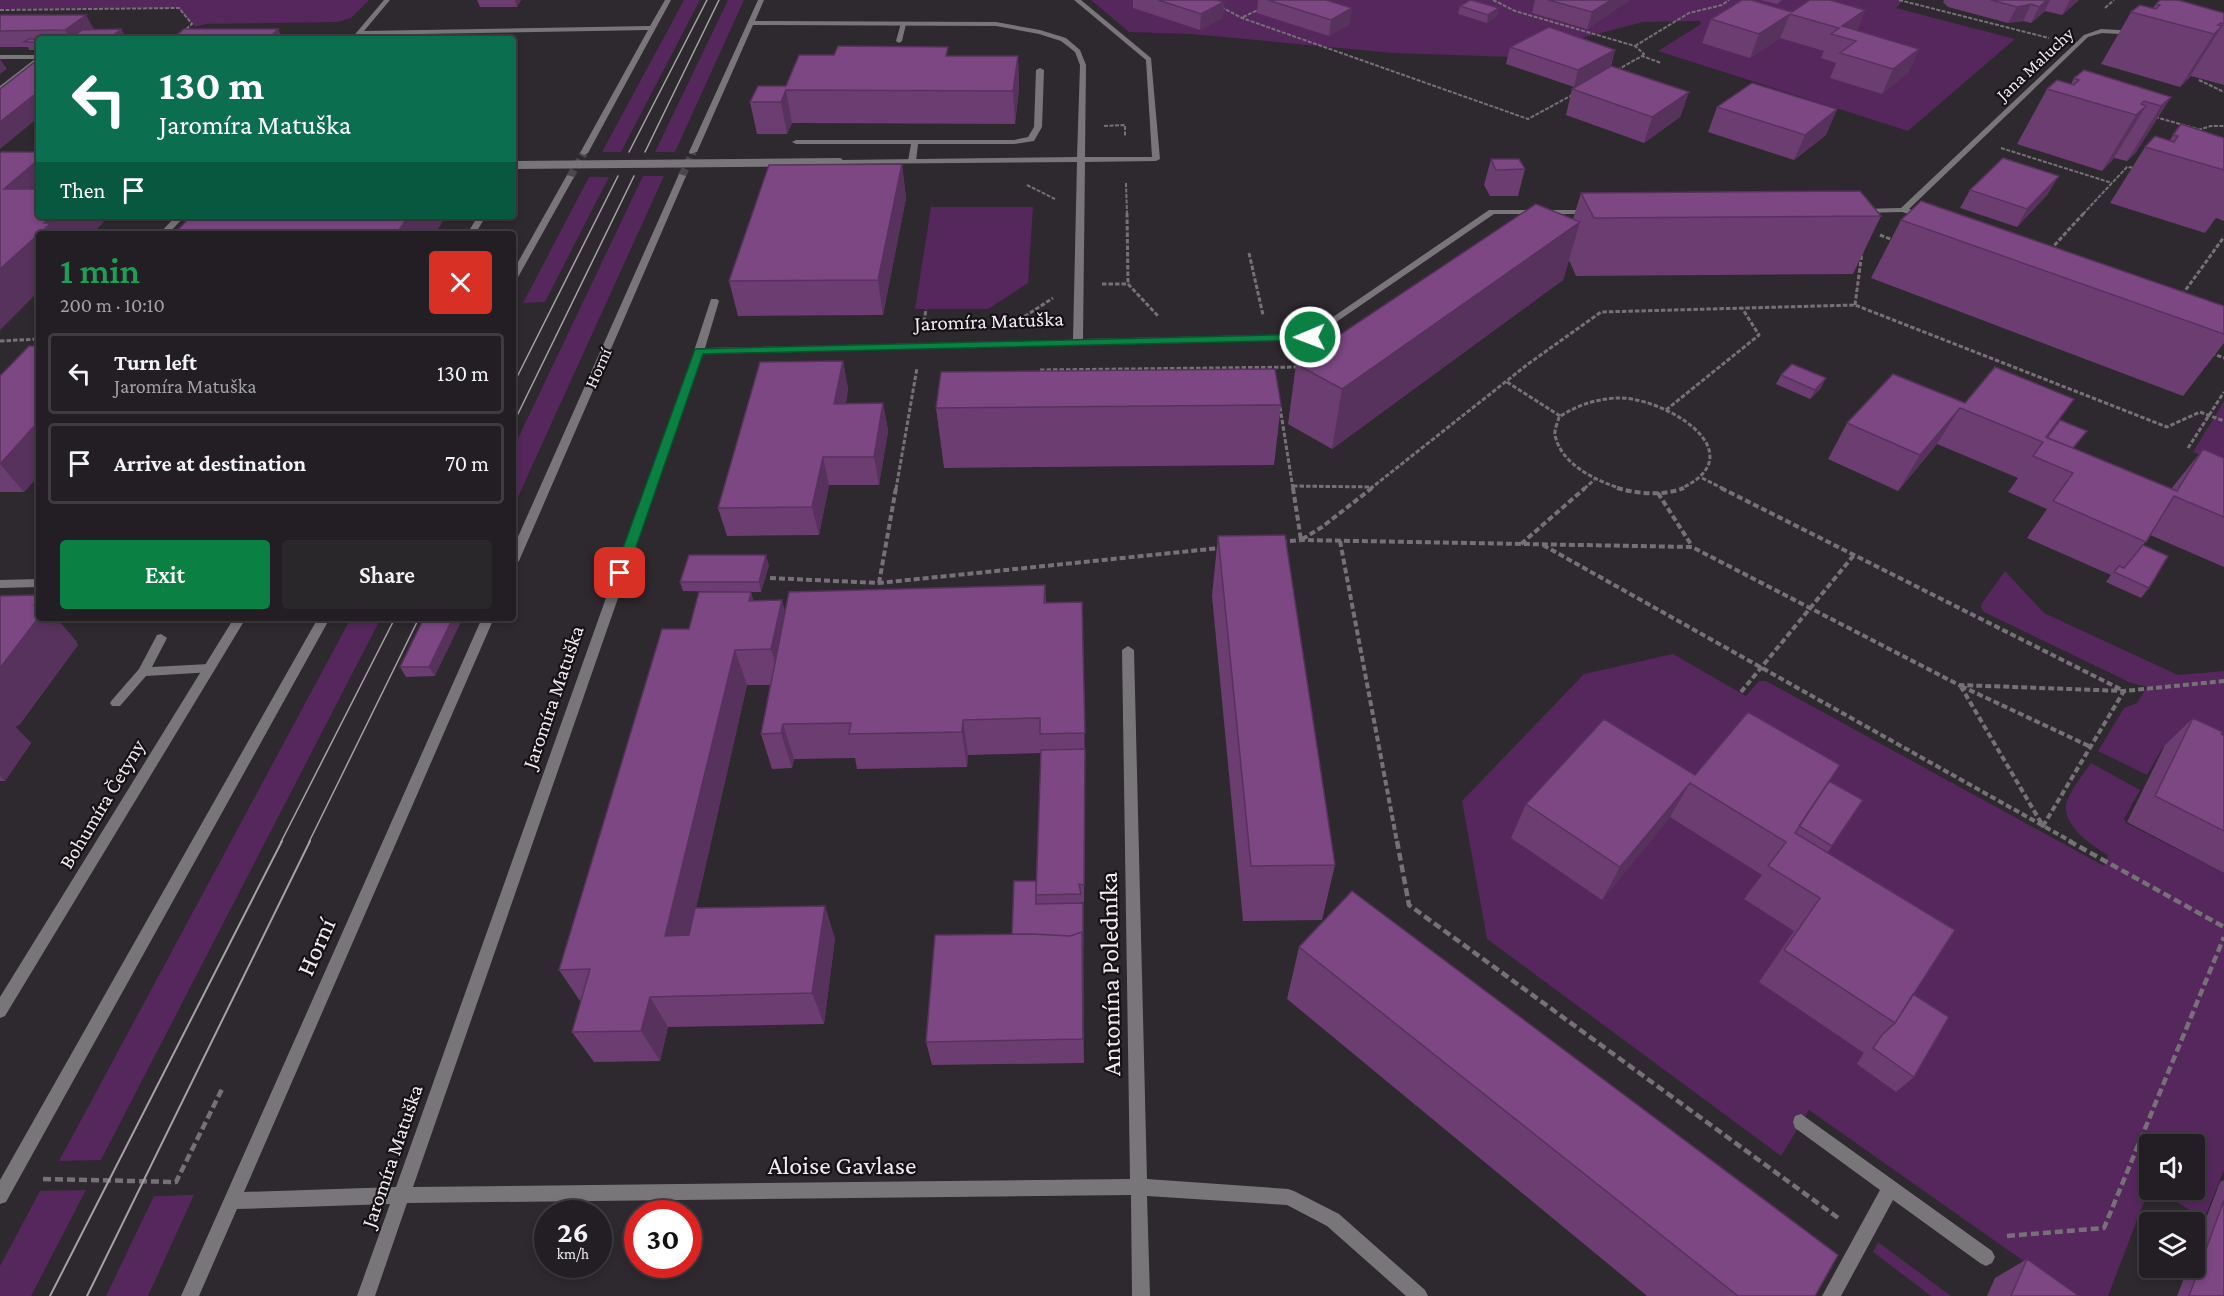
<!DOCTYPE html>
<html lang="en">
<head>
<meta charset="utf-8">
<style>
  body { margin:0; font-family:"Crimson Pro",serif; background:#2a272b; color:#f1f3f6; height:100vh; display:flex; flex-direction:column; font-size:22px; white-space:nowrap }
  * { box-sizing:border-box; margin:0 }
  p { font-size:20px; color:#a2a2a6 }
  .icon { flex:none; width:33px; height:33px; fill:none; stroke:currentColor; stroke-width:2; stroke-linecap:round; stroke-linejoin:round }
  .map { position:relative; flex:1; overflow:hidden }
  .panel { position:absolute; left:36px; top:231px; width:480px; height:390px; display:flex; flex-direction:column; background:#221e23; border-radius:6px; box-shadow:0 3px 9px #0003,0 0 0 2px #3f3c41 }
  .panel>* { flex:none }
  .banner { position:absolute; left:36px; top:36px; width:480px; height:183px; border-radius:6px; box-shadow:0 3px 9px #0003,0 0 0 2px #3f3c41; background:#0b6e4f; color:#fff; overflow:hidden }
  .buttons { position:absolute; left:2139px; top:1134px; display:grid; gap:12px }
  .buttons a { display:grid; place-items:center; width:66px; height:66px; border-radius:6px; background:#221e23; box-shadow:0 3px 9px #0003,0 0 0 2px #3f3c41; font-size:30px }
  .speed { position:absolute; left:534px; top:1200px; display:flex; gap:12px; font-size:30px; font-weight:700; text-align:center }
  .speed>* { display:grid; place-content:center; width:78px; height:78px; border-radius:50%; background:#221e23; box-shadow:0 3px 9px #0003,0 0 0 2px #3f3c41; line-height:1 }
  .speed small { font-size:15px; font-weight:400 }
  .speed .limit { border:9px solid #d22; background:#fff; color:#111 }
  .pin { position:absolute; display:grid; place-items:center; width:51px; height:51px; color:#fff; margin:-26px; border-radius:12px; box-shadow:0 3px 9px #0006 }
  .me { position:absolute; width:66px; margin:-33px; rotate:269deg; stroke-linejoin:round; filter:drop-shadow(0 0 4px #0008) }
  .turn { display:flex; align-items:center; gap:21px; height:126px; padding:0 24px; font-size:27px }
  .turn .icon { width:78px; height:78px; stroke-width:2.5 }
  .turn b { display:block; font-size:42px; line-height:51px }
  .then { display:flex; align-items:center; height:57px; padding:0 24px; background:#0003; gap:12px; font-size:22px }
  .round { display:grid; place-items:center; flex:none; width:63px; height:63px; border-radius:6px; background:#2a272b }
  .summary { display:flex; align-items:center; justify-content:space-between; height:102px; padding:0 24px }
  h1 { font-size:36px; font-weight:600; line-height:45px; color:#1e9e55 }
  .primary-button { display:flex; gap:12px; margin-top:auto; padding:12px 24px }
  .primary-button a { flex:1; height:69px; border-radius:6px; background:#0b8043; color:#fff; font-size:24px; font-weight:600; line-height:69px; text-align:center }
  .primary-button a+a { background:#2a272b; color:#f1f3f6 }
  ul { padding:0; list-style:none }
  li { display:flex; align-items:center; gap:18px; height:81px; margin:0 12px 9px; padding:0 12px; border:3px solid #3f3c41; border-radius:6px }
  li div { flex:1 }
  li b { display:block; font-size:22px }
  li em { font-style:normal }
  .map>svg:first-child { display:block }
</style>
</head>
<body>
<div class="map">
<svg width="2224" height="1296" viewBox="0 0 2224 1296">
  <rect width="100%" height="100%" fill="#2e282f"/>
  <path fill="#55275c" d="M0,0H369L351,18L338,22L206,24L195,27L178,8L0,9Z
    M684,0H700L621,152H602Z
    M728,0H744L675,152H655Z
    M1091,0H1904L1896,8L2015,39L1908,131L1658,51L1701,24L1700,21L1643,22L1509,57L1393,53L1191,34L1129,32Z
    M643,176H664L513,508V449Z
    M589,177H609L545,302L523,303Z
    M931,207H1033L1028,283L988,309H915Z
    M2224,401V464L2193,452Z
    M2005,571L2044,613L2178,675L2224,671V778L2163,747L2147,775L2098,751L2124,708L2137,703L2147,687L2131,683L1984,612L1981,608L1982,603Z
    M351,618H381L101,1160L59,1161Z
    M1673,654L1746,696L1759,681H1766L2104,866L2108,855C2090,845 2057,822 2068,798C2074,786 2083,774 2091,763L2140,790L2124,819L2126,823L2224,873V1170L2204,1219L2158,1190H2194V1144H2150L2149,1189L2108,1296H2073L1809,1110L1781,1156L1487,939L1462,801L1584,674Z
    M86,1190L31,1296H0V1266L40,1191Z
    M194,1195L148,1296H106L154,1196Z
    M1878,1242L1951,1296H1931L1873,1252Z"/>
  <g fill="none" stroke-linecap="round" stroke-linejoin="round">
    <path stroke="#4b454c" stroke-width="8" stroke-dasharray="8 4" stroke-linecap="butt" d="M682,176L693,152
      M570,177L584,153"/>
    <path stroke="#767177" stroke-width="2" stroke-dasharray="4 1.5" stroke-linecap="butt" d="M1493,0L1515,11L1635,46L1644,54L1642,56
      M1899,0L2049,38
      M1221,7L1242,18L1528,119L1574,94
      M2105,8L2114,0
      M0,10L179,8L192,24L184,31
      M1243,17L1260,9
      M1635,46L1689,13L1722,5L1729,0
      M1617,70L1642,56L1661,63
      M2199,80L2224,92
      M2155,117L2198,129
      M1104,126L1125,125V136
      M2198,130L2211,126H2224
      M2001,148L2112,183
      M1126,183L1127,214
      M1027,185L1055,199
      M2083,214L2127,167L2138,168"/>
    <path stroke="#767177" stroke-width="3" stroke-dasharray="4.5 2" stroke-linecap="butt" d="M1127,213L1128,284
      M1880,235L1896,241
      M2050,250L2084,213
      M1249,253L1263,315
      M1102,284H1128L1159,317
      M2182,295L2224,237
      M1855,305L1862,252
      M1019,320L1053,298
      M924,322L926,309
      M0,341L39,339
      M2211,353L2224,358
      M1040,370L1300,367
      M1507,382L1560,416
      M1280,407L1293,489
      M1666,410L1759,335L1742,308
      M2188,448L2224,392
      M1702,478L1724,489
      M1293,486L1373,487
      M896,489L917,368
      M1370,489L1528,364L1601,312L1855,305L2167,427L2200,412L2224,421
      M1584,489L1594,480
      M1622,489C1597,481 1561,465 1555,435C1554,430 1558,422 1559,417C1578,405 1593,400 1615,398C1662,395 1759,453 1680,489"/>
    <path stroke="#767177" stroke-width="4" stroke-dasharray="6 3" stroke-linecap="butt" d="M1293,488L1301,540L1322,527L1372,488
      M1617,488C1638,494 1663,496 1684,488
      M1721,488L2124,691L2043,826L1960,685
      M1658,493L1692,546
      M1340,541L1397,842
      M1281,542L1301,540L1692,547L1959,685L2124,691L2224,681
      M1521,544L1585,488
      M1543,545L2072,842
      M770,578L879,583L1220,548
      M879,583L896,488
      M1961,686L2091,747
      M1741,692L1854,555"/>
    <path stroke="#767177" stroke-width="4.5" stroke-dasharray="8 4" stroke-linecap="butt" d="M1397,841L1409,905L1841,1220
      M2069,841L2224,927
      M43,1179L176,1182L222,1089
      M2007,1236L2104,1228L2224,937"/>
    <path fill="#79767a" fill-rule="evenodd" d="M901,23L906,24L902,41L899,43L896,41Z
      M1040,68L1044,70L1042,127L1034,141L1014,144H918L916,161L912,163L908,161L911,144H796L792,142L796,140H1014L1028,137L1034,127L1036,70Z
      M161,634L167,638L152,667L209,664L213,666L215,669L213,672L146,676L120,706H112L110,703L112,700L139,669L157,635Z
      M1801,1114L1992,1251L1995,1257L1992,1263L1986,1266L1980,1263L1893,1200L1841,1296H1822L1880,1190L1795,1128L1793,1122L1795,1116Z"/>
    <path fill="#79767a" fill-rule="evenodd" d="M384,0H390L364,31L650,26L665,0H671L588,153L584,155L580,153L648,30L361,35L358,39H351Z
      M758,0H764L755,21L996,22L1040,30L1066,38L1080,50L1086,65L1085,157H1152L1146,60L1074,0H1081L1151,58L1160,159L1156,161L1085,162L1083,339L1308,334L1489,210H1591L1595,212L1591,214H1494L1310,340L703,354L413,1187L1130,1179L1122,650L1128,646L1134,650L1147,1179L1288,1189L1294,1191L1339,1214L1425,1290L1428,1296H1406L1327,1226L1287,1205L1147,1196L1150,1296H1132L1131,1195L407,1203L375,1296H357L390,1204L237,1209L199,1296H181L482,618H494L244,1192L396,1187L694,351L711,299H717L719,301L705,348L1073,340L1077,162L839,164L835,162L839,160L1077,157L1080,65L1075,52L1061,41L1039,34L996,26L753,25L697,152L690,154L689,152Z
      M2101,29L2137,31L2140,33L2137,35L2102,33L2088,37L1909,209L1926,215V219L1902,212L1858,213L1857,211L1861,209L1901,208L2084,35Z
      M0,55H39V62L0,91V86L35,59H0Z
      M679,174L686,176L519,561L513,565V548Z
      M567,175L574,177L517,279L513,282V271Z
      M176,216H185L168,234H159Z
      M478,216H486L475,234H467Z
      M39,579V587L0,588V580Z
      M234,618H246L5,1016L0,1018V997Z
      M318,618H330L6,1202L0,1204V1180Z"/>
    <path stroke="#a6a1a6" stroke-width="1.5" d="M629,152L707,0
      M645,152L719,0
      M513,385L618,176
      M513,424L634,176
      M281,842L395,618
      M309,842L419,618"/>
    <path stroke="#a6a1a6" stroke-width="2" d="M50,1296L282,841
      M87,1296L310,841"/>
    <path stroke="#79767a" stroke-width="8" d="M513,165L839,162"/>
  </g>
  <path fill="#6b3d71" d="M477,0H521L517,7H480Z
    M1133,0H1217L1224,2L1223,18L1200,30L1133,8Z
    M1258,0H1326L1350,24L1329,36L1257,13Z
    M1535,0H1630L1587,29L1532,13Z
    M1760,0H1782L1777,4Z
    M1944,0H2079L2062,15L2045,11L2031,23L2023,21L2008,23L1948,7L1943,2Z
    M2156,4L2224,13V85L2191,76L2180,87L2101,64L2131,12L2153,8Z
    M1460,6L1499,8L1497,16L1487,23L1458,14Z
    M1865,10L1857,30L1919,49L1908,73L1882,94L1830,78L1836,63L1821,58L1824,51L1780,38L1750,58L1702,43L1711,19L1792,12Z
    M0,15L94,29H121L127,39H39V50H29L28,47H0Z
    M1510,47L1615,50L1611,66L1689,92L1680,117L1644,143L1566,115L1572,89L1595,75L1574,87L1506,64Z
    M949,56H1018L1019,88L1015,124L792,123L787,134H757L750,102L786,86Z
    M2074,78L2171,97L2136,152L2127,161L2114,158L2102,171L2017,144L2047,89L2071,84Z
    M1717,107L1837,109L1826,135L1794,160L1708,132Z
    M2173,135L2224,138V221L2216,218L2205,233L2110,203L2145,147L2170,140Z
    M1491,159L1525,169L1518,196H1490L1484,185Z
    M902,164L906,198L883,315L738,316L729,281Z
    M1970,190L2048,194L2017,227L1960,208Z
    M1581,193L1881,216L1853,274L1576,276L1569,260L1563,280L1332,449L1288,424L1296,364L1573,219Z
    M1901,220L2224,306V343L2183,396L1871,278Z
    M39,346V475L24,492H0V376Z
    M843,361L848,389L846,403H883L888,431L879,485H829L819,535L727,536L718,508Z
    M1781,375L1821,388L1810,399L1776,384Z
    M1965,403L2060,420L2073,449L2171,489L2203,449L2224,458V567L2150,535L2143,545L2149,588L2141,598L2106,582L2111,575L2027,538L2047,509L2008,492L2018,478L1937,444L1898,491L1828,459L1847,423Z
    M1281,405L1274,465L944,468L936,408Z
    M1218,536L1335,865L1322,920L1243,921L1212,596Z
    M769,565L761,592H751L753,601L785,612L1045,585L1046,603L1082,602L1085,768L1084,902H1081L1083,912L1084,1063L932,1065L926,1042L1012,934L1036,881L1041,753L968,755L967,767L857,769L855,758L794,759L792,768L772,769L761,734L770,685H747L696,908L835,938L824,1024L668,1027L660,1061L594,1062L572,1032L581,1001H580L559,970L689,629L734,592L683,591L680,582Z
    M0,596L39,618H56L76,641L78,645L20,724L15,727L31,743L5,781H0Z
    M424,618L435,676L406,677L400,667Z
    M2193,718L2224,736V873L2127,822L2165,745Z
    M1695,775L1829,781L1832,846L1827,853L1913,994L1914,1077L1896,1092L1857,1064L1865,1051L1864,1053L1759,982L1794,931L1744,899L1762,875L1670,817L1602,900L1511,838L1526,804Z
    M1299,947L1815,1296H1647L1287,999Z
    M2224,1180V1296H2177L2188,1268H2194V1250L2220,1182Z
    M2027,1259L2079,1296H1987L1995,1278Z"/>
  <path fill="#57325c" d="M515,0H521L517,7Z
    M1611,0H1630L1587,29L1592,12Z
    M2047,0H2050L2045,11L2031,23L2039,7Z
    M2070,0H2079L2062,15Z
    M1224,2L1223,18L1200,30L1201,14Z
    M2031,4L2023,21L2008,23L2017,7Z
    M1352,8L1350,24L1329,36L1331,20Z
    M1499,8L1497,16L1487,23L1488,15Z
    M1865,10L1855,34L1842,26Z
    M1790,14L1780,38L1750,58L1759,34Z
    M86,15L95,31L70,39L65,30Z
    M2222,26L2189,78L2180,87L2214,34Z
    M121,29L127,39H109Z
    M278,29L283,39H268Z
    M39,40V49L35,42L39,39Z
    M1919,49L1908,73L1882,94L1893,69Z
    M1615,50L1610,67L1574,87L1578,70Z
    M1018,56L1019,88L1015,124L1013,91Z
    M0,59L7,69L0,74Z
    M786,90L792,123L787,134L781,102Z
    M39,91V117L0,149V122Z
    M1689,92L1680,117L1644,143L1652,117Z
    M2171,97L2136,152L2127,161L2161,106Z
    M2146,106L2112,161L2102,171L2136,115Z
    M1837,109L1826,135L1794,160L1805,135Z
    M39,159V213L4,189Z
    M902,164L906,198L883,315L878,280Z
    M2059,176L2048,194L2017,227L2027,209Z
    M52,216H99L104,222L92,234H39V291L0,330V269Z
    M409,216H444L445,218L435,234H396Z
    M1580,222L1563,280L1332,449L1342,389Z
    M843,361L848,389L840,432L834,404Z
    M1826,378L1821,388L1810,399L1815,390Z
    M883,403L888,431L879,485L874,457Z
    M1960,408L1937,444L1898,491L1920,455Z
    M37,423L39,426V475L24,492L0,464Z
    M823,457L829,485L819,535L812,507Z
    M766,555L769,565L761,592L759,582Z
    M751,592L761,628L749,601Z
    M35,595L39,600V611L34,605Z
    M782,600L792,636L782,685L771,649Z
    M39,617V618H56L76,641L78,645L20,724L15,727L31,743L5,781L0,776V668Z
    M453,618H463L435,676L429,667Z
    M735,650L747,685L682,968L665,936Z
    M963,720L968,755L967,767L962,732Z
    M783,724L794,759L792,768L781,733Z
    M1690,783L1670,817L1602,900L1620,867Z
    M1083,903L1084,1063L1083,1039Z
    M825,906L835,938L824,1024L812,993Z
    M650,997L668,1027L660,1061L641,1031Z"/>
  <path fill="#7c4783" stroke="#57325c" stroke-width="1.5" d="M1158,0H1217L1224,2L1201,14Z
    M1268,0H1326L1352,8L1331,20Z
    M1470,0H1471L1499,8L1488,15L1460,6Z
    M1548,0H1611L1592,12Z
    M1742,0H1751L1792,12L1810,0H1830L1865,10L1842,26L1919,49L1893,69L1840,53L1856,41L1831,34L1839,28L1790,14L1759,34L1711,19Z
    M1991,0H2047L2039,7L2031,4L2017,7Z
    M2160,0H2178L2224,13V24L2221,23L2218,25L2222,26L2214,34L2131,12L2140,5L2156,9L2160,5L2156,4Z
    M0,15H86L65,30L0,31Z
    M1549,27L1615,50L1578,70L1510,47Z
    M121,29L109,39H70L82,30Z
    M184,29H278L268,39H172Z
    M29,39H39L35,42H24Z
    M838,46L948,47L946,56H1018L1013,91L786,90L781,102H750L758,86H786L799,55H834Z
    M36,61H39V91L0,122V89Z
    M1611,66L1689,92L1652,117L1572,89Z
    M2084,70L2171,97L2161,106L2144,101L2141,104L2146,106L2136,115L2047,89L2057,80L2074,85L2079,80L2074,78Z
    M1752,83L1837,109L1805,135L1717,107Z
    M2181,124L2224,138V170L2145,147L2155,136L2174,142L2178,136L2173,135Z
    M1,152H39V159L4,189H39V216H52L44,223H51L0,269V153Z
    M2003,158L2059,176L2027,209L1970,190Z
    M1491,159H1519L1525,169L1496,170Z
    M902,164L878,280L729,281L769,165Z
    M1860,191L1881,216L1594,218L1581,193Z
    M1921,201L2224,306V334L1901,220Z
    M1536,204L1580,222L1342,389L1296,364Z
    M191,216H409L396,234H174Z
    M29,346H39V423H37L0,464V376Z
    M843,361L834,404L883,403L874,457H823L812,507L718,508L760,362Z
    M1792,364L1826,378L1815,390L1781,375Z
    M1995,367L2074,399L2046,437L2177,491L2203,449L2224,458V517L2174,496L2146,542L2053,501L2073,473L2033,456L2043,442L1960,408L1920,455L1847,423L1893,374L1965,403Z
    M1275,369L1281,405L936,408L941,372Z
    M2060,420L2087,431L2073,448L2047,438Z
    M1285,535L1335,865L1251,866L1218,536Z
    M2143,545L2168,556L2149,588L2114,572L2119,566L2124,568Z
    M689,555H766L759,582H680Z
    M1045,585L1044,603L1082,602L1085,733L1040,734V718L963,720L962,732L849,734L851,723L783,724L781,733L761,734L789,592Z
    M699,592H751L749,601L782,600L771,649L735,650L665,936L689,935L695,908L825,906L812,993L650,997L641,1031L572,1032L590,969L559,970L662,629H689Z
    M35,595L38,600L34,605H39V617L0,668V596Z
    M424,618H453L429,667H400Z
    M1748,712L1840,765L1795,833L1955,930L1895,1023L1784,950L1820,898L1768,866L1786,842L1690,783L1620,867L1526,804L1604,719L1695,775Z
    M2193,718L2223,732L2221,734L2224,736V831L2155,796Z
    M1085,749L1084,885L1079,884L1081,894L1036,895L1041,750Z
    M1829,781L1863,800L1832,846L1799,826Z
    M1014,881H1036V904L1083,903V948L1082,932L1070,936L1032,934H1012Z
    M1352,891L1838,1255L1815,1296H1738L1299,947Z
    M1082,932L1083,1039L926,1042L935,935L1032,934L1070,936Z
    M1913,994L1949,1017L1914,1077L1873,1048L1882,1035L1895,1023Z
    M2224,1200V1296H2189Z
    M2027,1259L2079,1296H2011Z"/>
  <path fill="#0b8043" stroke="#07532c" stroke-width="1.5" d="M1310,334L1315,337L1314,340L703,354L627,573L620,578L614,573L695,349Z"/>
  <g text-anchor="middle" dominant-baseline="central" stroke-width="4.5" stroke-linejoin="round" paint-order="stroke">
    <g font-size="18" fill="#f0ecf0" stroke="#151215">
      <text transform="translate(2035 64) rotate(-43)">Jana Maluchy</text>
      <text transform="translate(598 368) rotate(-66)">Horní</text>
    </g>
    <g font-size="21" fill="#f0ecf0" stroke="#151215">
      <text transform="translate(989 321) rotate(-2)">Jaromíra Matuška</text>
      <text transform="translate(553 697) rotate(-71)">Jaromíra Matuška</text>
      <text transform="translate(102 804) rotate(-59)">Bohumíra Četyny</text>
      <text transform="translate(392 1156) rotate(-71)">Jaromíra Matuška</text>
    </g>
    <g font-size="26" fill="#f0ecf0" stroke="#151215">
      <text transform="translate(316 947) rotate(-66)">Horní</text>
      <text transform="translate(1110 974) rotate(-91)">Antonína Poledníka</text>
      <text x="842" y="1165">Aloise Gavlase</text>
    </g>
  </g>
</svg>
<div class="buttons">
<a><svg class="icon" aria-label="sound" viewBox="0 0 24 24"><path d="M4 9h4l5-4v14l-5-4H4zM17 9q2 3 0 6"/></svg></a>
<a><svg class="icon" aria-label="layers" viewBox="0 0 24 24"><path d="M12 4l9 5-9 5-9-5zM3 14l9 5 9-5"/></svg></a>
</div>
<div class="speed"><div>26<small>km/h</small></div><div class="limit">30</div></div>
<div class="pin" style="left:620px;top:573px;background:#d93025"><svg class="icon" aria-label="arrive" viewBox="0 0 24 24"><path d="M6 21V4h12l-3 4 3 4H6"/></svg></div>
<svg class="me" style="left:1310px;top:337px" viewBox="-20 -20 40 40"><circle r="17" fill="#0b8043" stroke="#fff" stroke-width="3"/><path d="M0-11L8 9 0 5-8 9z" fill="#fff"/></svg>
<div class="banner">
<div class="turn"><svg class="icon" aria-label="left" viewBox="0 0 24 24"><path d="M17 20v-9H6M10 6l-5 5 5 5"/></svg><div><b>130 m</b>Jaromíra Matuška</div></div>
<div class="then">Then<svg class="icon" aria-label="arrive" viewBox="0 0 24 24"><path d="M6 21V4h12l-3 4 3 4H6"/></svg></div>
</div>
<section class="panel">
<div class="summary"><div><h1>1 min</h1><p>200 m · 10:10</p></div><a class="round" style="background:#d93025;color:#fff"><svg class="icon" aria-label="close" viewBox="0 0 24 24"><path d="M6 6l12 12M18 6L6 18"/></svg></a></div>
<ul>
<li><svg class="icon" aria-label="left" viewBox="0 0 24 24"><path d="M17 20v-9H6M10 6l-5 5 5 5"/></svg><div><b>Turn left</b><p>Jaromíra Matuška</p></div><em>130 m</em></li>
<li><svg class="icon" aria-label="arrive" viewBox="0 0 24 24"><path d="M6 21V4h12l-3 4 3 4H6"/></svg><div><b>Arrive at destination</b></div><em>70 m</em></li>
</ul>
<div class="primary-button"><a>Exit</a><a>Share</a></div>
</section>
</div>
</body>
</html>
